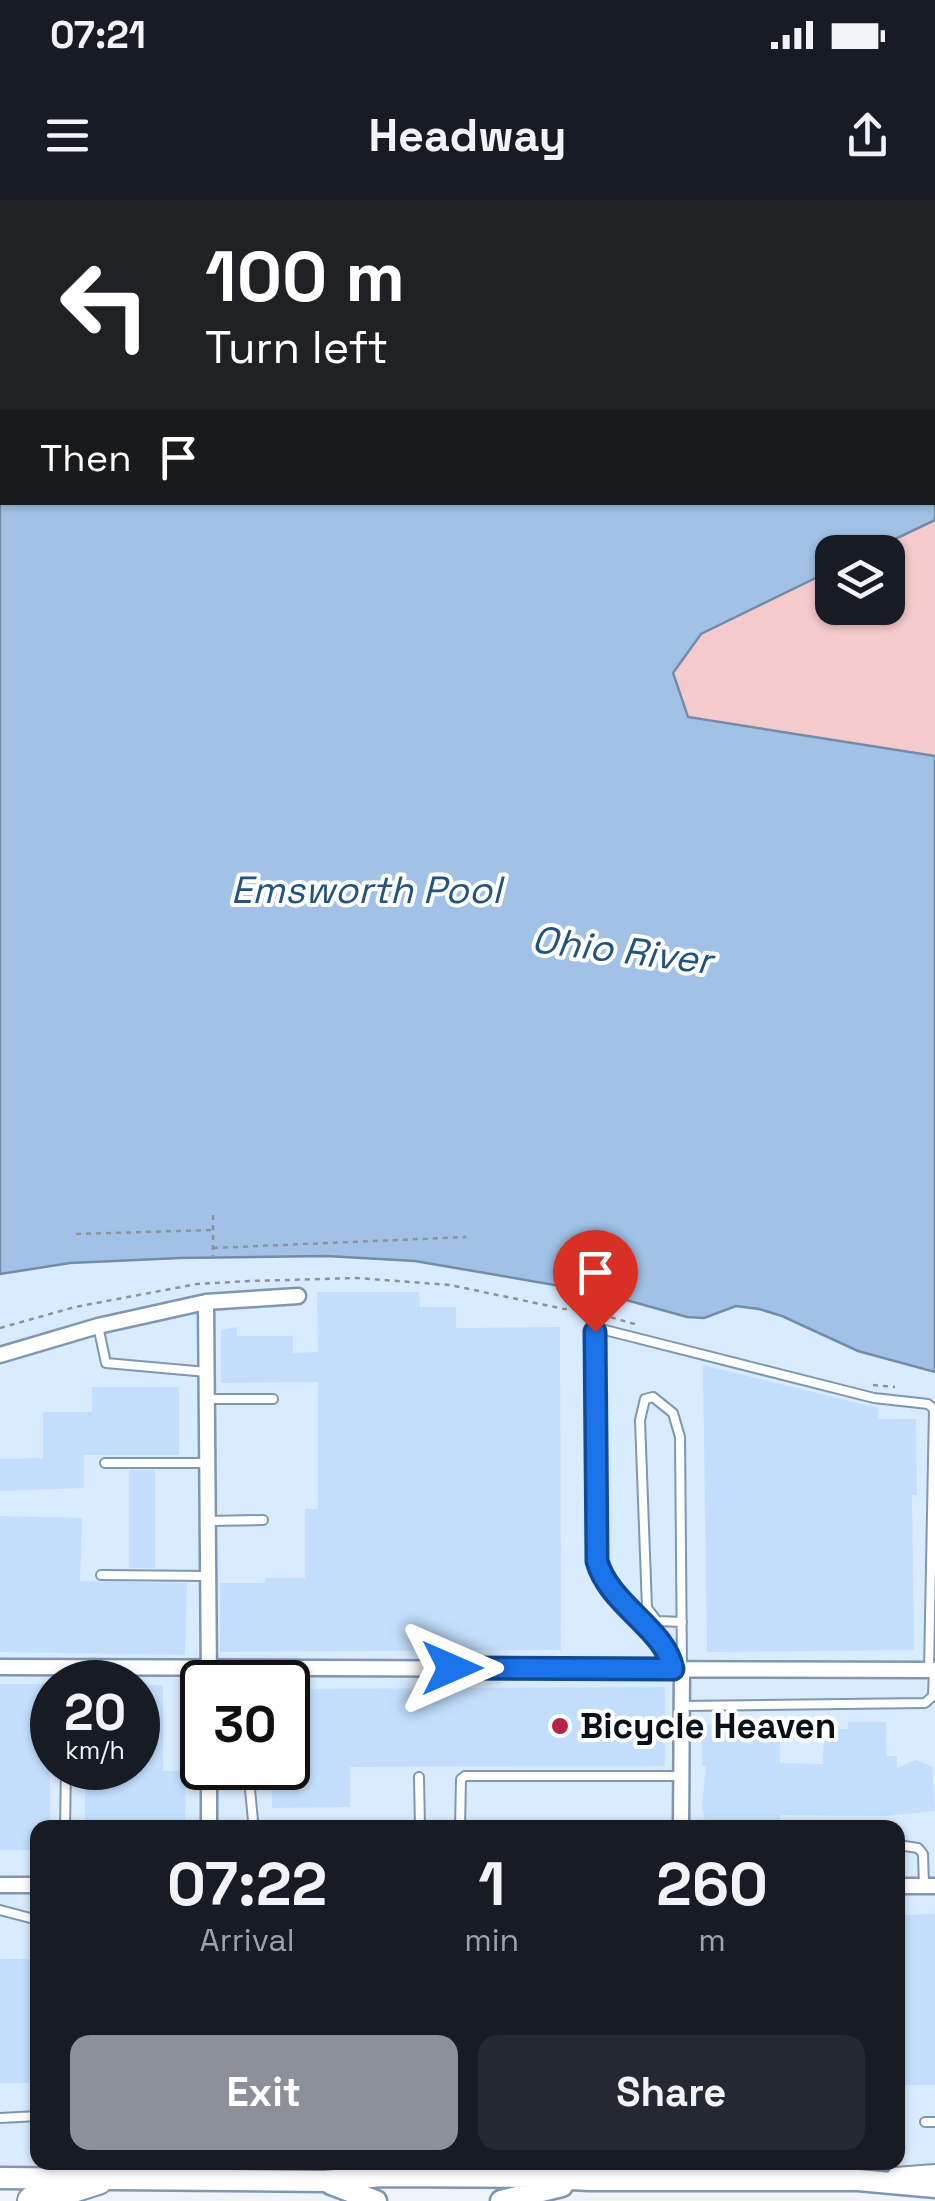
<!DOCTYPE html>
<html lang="en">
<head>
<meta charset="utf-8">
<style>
  body { margin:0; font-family:"Space Grotesk",sans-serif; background:#242831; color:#f1f3f6; height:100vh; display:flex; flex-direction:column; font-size:38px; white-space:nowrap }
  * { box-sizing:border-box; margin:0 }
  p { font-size:32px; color:#9ea1a6 }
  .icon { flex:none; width:55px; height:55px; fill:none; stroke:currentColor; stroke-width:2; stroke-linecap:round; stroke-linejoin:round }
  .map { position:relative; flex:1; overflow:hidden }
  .side { position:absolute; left:30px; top:1620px; width:875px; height:350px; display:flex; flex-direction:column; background:#171b24; border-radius:20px; box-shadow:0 2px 8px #0004 }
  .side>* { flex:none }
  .hud { position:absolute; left:0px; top:0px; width:935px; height:305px; box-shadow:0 2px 8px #0004; background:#202124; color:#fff; overflow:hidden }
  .tools { position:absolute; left:815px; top:335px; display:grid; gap:20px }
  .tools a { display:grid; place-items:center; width:90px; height:90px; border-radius:20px; background:#171b24; box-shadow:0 2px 8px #0004; font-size:50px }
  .speed { position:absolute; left:30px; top:1460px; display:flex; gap:20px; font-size:50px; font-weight:700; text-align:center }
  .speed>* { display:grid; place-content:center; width:130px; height:130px; border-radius:50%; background:#171b24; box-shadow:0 2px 8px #0004; line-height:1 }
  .speed small { font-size:25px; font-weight:400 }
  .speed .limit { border:5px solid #111; border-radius:15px; background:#fff; color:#111 }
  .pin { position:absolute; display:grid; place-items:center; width:85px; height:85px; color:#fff; margin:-102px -42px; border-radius:50% 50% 50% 0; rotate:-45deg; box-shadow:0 0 10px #0007 }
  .pin .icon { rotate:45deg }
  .me { position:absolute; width:110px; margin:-55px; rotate:90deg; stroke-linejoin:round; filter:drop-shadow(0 0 8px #0008) }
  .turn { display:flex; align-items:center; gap:35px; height:210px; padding:0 40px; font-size:45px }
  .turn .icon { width:130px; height:130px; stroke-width:2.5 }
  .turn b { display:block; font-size:70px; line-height:85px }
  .then { display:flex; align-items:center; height:95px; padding:0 40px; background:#0003; gap:20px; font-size:38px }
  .eta { display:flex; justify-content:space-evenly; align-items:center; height:170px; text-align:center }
  .eta b { font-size:60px; font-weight:600; line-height:70px }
  .primary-button { display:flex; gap:20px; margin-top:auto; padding:20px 40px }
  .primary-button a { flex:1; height:115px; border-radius:20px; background:#8c9099; color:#fff; font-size:40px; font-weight:600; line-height:115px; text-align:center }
  .primary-button a+a { background:#242831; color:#f1f3f6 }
  .status { display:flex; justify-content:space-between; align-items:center; height:70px; padding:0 50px; background:#171b24; direction:ltr }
  .status svg { height:28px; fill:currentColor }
  header { display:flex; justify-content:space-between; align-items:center; height:130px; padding:0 40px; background:#171b24; font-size:45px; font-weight:600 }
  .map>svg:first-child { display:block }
</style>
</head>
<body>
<div class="status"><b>07:21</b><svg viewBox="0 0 49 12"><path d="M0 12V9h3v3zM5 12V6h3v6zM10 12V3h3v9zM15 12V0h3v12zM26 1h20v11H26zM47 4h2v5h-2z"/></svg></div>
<header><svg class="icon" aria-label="menu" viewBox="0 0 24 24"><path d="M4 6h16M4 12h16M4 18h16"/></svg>Headway<svg class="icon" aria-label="share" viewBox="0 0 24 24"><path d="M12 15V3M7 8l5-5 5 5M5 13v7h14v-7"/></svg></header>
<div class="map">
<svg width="935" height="2001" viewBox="0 0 935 2001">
  <rect width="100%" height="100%" fill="#eff4f9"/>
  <path fill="#d9ebfe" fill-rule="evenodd" d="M326,1056L415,1061L553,1084L601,1093L687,1117L703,1118L736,1106L759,1109L782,1115L858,1151L935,1172V1974L0,1978V1074L70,1063ZM52,1482H138V1568H52ZM202,1482H288V1568H202ZM38,1628H898V1962H38Z"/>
  <path fill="#f5cacd" d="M935,320V556L688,517L673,473L701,434L832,370V408H888V352H868Z"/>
  <path fill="#a1c2e6" stroke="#738da8" stroke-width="2.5" d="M334,0H935V320L868,352H832V370L701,434L673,473L688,517L935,556V1172L858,1151L782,1116L759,1109L736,1106L704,1118L687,1117L601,1093L415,1061L326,1056L181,1058L70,1063L0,1074V164L2,162V302H932V2H328Z"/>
  <path fill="#c4dffd" d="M317,1092H419L420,1107H456V1128L560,1127L561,1450L220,1452V1383H265V1378H305V1309H318V1182L221,1183V1130L237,1127V1136H293V1153L318,1152Z
    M703,1165L878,1208V1219H916L917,1295H912L914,1450L707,1452Z
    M92,1187H179V1255H84V1288L0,1291V1259L43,1258V1212H92Z
    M129,1270H155V1368H129Z
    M0,1316L82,1318L80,1381L187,1383L185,1455L0,1452Z
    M0,1484H50V1628H38V1650H0Z
    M138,1485H163V1571H186L185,1628H85V1570L138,1571Z
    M665,1487V1566L350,1567V1607L272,1608V1568H288V1489Z
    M848,1522H886V1556H897V1568L916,1560L932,1567L935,1611L886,1616L780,1615V1628H706L702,1606L706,1566H702V1524L780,1525V1563L823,1564L824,1534H832V1529H848Z
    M935,1714V1885H898V1715Z
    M0,1759H37V1883H0Z"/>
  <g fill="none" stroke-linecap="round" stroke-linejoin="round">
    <g stroke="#8097b0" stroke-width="12">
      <path id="service" d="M98,1126L106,1163L207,1172
        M207,1199H273
        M105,1263H207
        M207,1321L263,1320
        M101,1375L206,1376
        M682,1422L657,1421L647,1408L640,1220L645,1199L653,1197L673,1213L680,1237L682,1469
        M70,1467V1482
        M673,1469C665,1428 609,1405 597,1361L595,1132L601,1129L874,1198L928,1204L934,1209L929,1470
        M682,1506L925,1503L933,1496L934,1470
        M248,1568L253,1621L257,1628
        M419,1577L420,1628
        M65,1628L66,1568
        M460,1628L461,1579L465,1576H681
        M898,1645L918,1648L923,1654L924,1686
        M0,1710L38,1720
        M0,1918L38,1916
        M925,1922H935"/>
    </g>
    <g stroke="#8097b0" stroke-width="19">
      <path id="minor" d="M206,1102L209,1482
        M0,1155L98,1126L206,1102L298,1096
        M0,1467L935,1470
        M209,1568V1628
        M681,1628L682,1469
        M0,1685H38
        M898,1686H935
        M682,1962V1980
        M209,1980V1962"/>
    </g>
    <g stroke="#8097b0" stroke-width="22">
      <path id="tertiary" d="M39,0L40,2
        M896,1977L935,1974"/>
    </g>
    <g stroke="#8097b0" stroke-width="25">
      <path id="secondary" d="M0,1978L324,1981L383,1976L536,1977L589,1980H858L935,1987
        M331,1984L376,2001
        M501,2001L562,1986"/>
    </g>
    <g stroke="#8097b0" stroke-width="28">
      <path id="primary" d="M115,2L121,0
        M0,55L2,54"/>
    </g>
    <g stroke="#8097b0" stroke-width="32">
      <path id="motorway" d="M32,2001L98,1980"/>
    </g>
    <path stroke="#8d939a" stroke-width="2.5" stroke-dasharray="5 5" stroke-linecap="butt" d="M213,1015V1058
      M76,1034L213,1030
      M213,1048L466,1037
      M0,1128L75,1107L197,1084L250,1081L357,1078L450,1085L564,1109H582L638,1125
      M873,1185L895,1187"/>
    <use href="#service" stroke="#fff" stroke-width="8"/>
    <use href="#minor" stroke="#fff" stroke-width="14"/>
    <use href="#tertiary" stroke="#fff" stroke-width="18"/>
    <use href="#secondary" stroke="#fff" stroke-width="20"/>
    <use href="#primary" stroke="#fff" stroke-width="22"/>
    <use href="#motorway" stroke="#fff" stroke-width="28"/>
    <path stroke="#626970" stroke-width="5" stroke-dasharray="18 18" stroke-linecap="butt" d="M234,2L239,0
      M256,2L261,0
      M0,113L2,112"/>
  </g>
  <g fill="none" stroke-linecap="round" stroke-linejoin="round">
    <g stroke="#114b97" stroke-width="25">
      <path id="route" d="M452,1468L673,1469C665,1428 609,1405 597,1361L595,1132"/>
    </g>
    <use href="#route" stroke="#1a73e8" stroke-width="18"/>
  </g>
  <circle fill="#b62447" stroke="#fff" stroke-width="4" cx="560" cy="1526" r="10"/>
  <g text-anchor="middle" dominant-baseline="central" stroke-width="8" stroke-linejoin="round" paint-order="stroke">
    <g font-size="35" font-weight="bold" fill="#081019" stroke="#fff" text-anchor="start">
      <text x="580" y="1526">Bicycle Heaven</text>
    </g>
    <g font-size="38" font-style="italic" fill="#235381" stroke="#fff">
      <text x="366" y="690">Emsworth Pool</text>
      <text transform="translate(622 750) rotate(7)">Ohio River</text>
    </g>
  </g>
</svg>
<div class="tools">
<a><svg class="icon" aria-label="layers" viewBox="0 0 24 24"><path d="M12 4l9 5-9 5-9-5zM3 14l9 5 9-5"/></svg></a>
</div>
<div class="speed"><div>20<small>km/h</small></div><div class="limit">30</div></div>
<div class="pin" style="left:595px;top:1132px;background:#d93025"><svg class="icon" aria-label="arrive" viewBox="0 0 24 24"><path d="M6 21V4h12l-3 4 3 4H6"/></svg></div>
<svg class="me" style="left:452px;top:1468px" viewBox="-20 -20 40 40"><path d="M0-17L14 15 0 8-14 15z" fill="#1a73e8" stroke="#fff" stroke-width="4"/></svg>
<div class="hud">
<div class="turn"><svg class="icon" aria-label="left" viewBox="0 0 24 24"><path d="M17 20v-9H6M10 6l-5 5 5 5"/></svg><div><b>100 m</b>Turn left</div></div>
<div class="then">Then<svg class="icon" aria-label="arrive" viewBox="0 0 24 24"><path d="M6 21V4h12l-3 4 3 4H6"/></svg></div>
</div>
<section class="side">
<div class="eta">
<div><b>07:22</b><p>Arrival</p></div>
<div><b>1</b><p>min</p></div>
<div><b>260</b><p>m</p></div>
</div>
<div class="primary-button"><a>Exit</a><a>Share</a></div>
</section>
</div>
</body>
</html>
